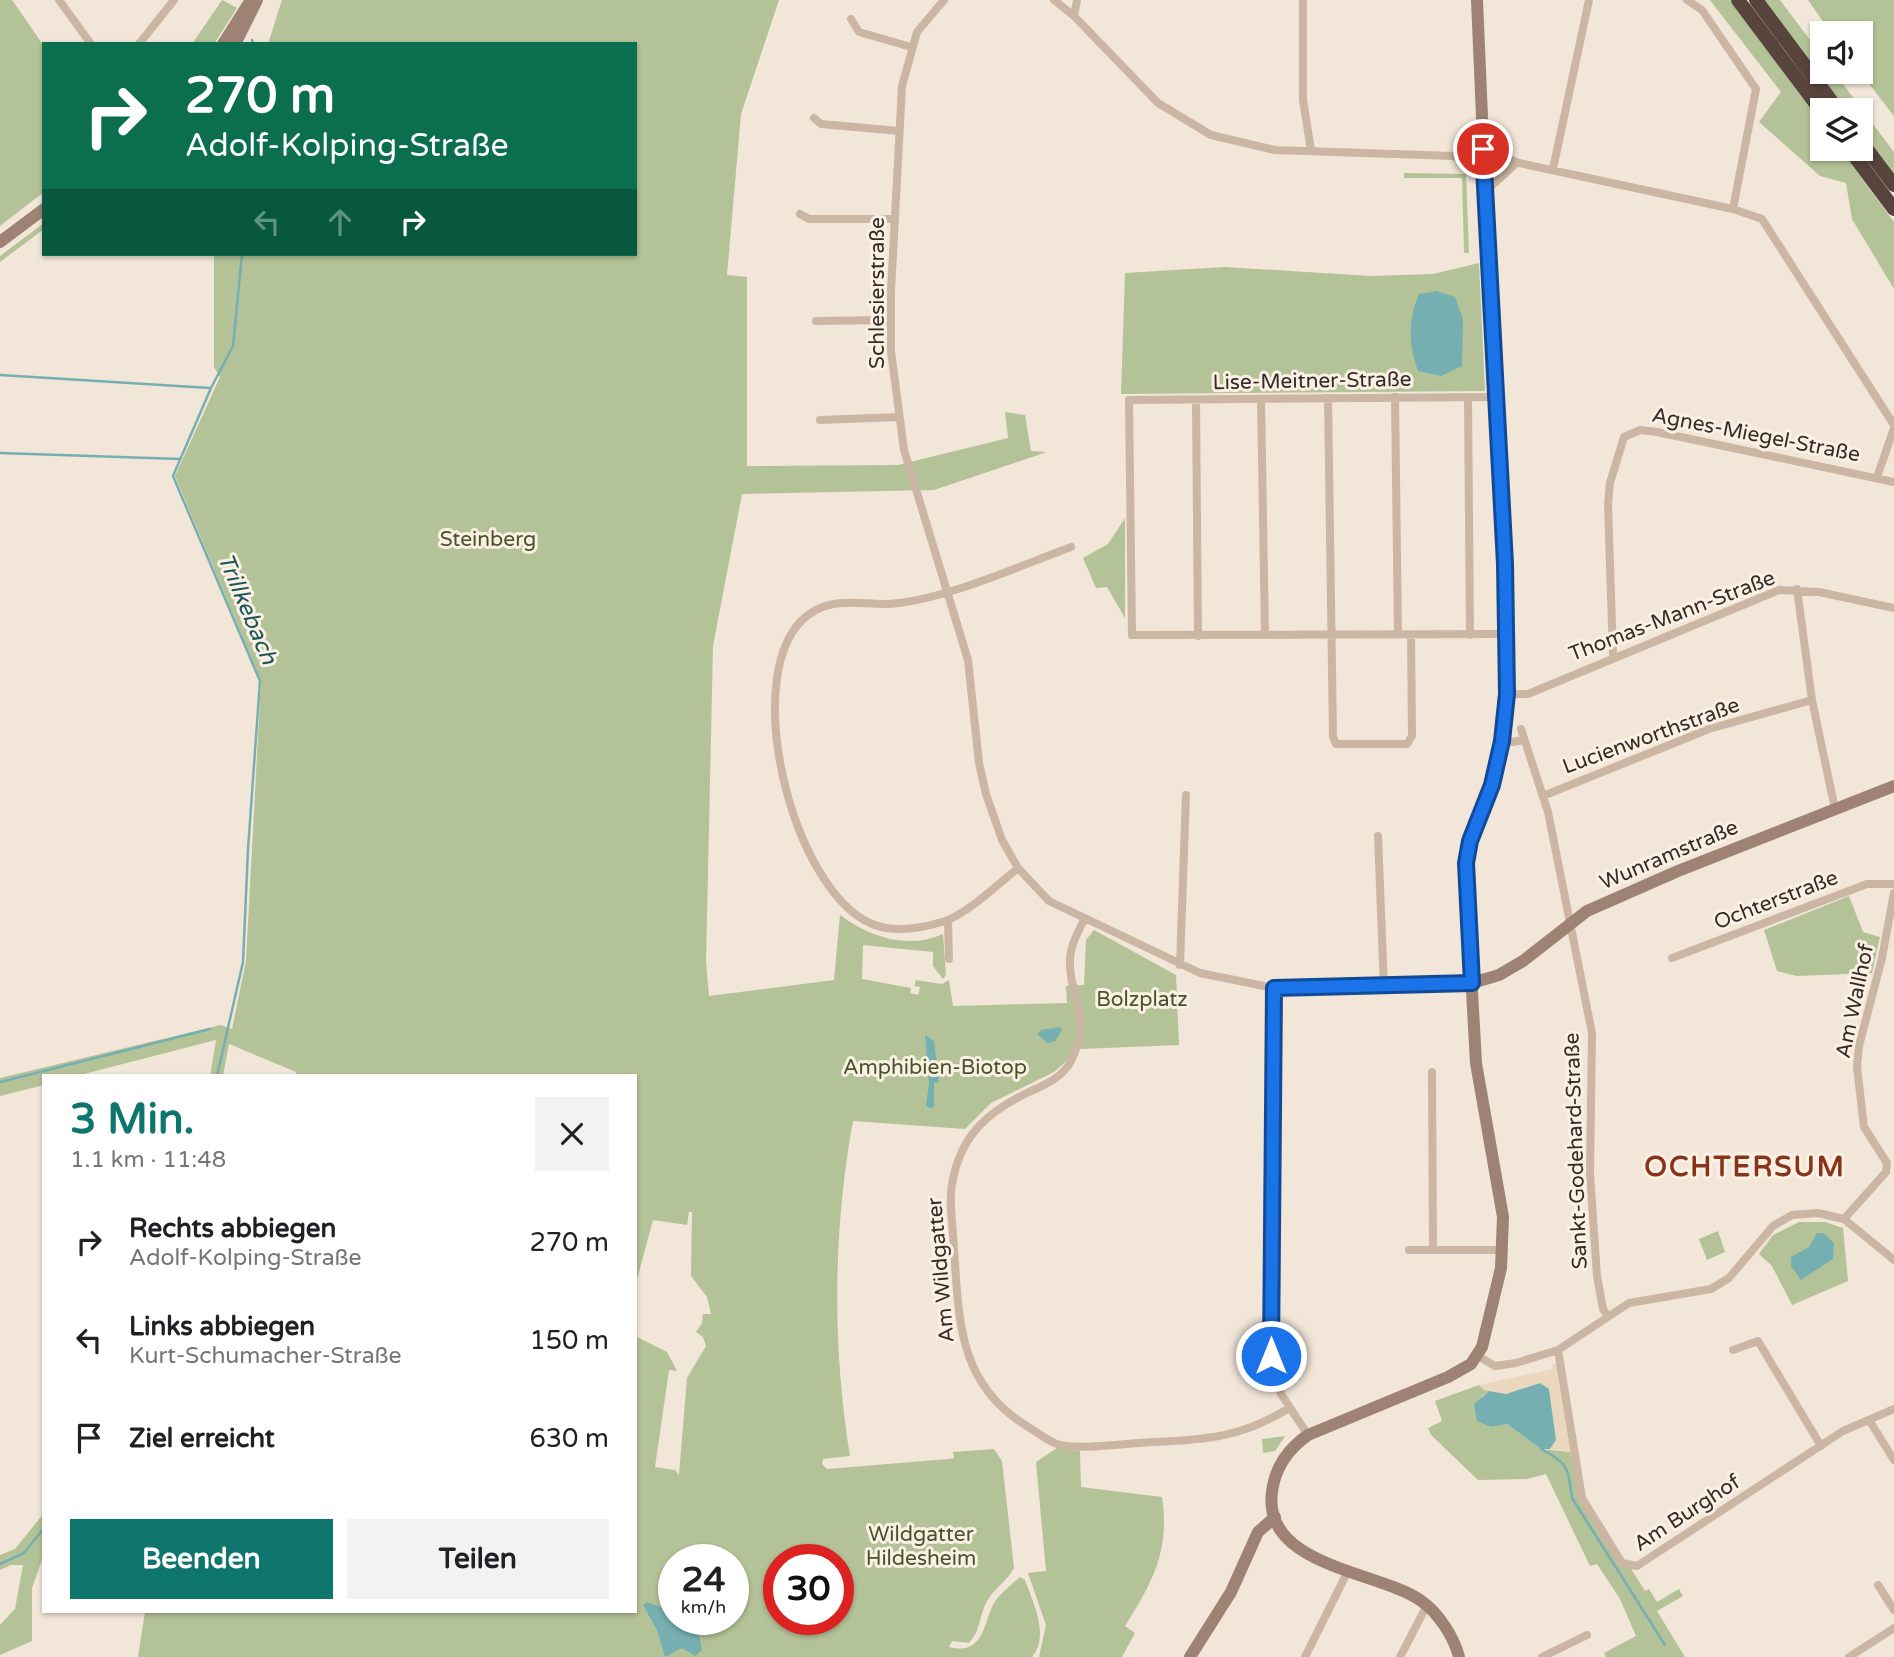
<!DOCTYPE html>
<html lang="de">
<head>
<meta charset="utf-8">
<style>
  body { margin:0; font-family:"Varela Round",sans-serif; background:#f2f2f2; color:#202124; height:100vh; display:flex; flex-direction:column; font-size:26px; white-space:nowrap }
  * { box-sizing:border-box; margin:0 }
  p { font-size:23px; color:#757577 }
  .icon { flex:none; width:38px; height:38px; fill:none; stroke:currentColor; stroke-width:2; stroke-linecap:round; stroke-linejoin:round }
  .map { position:relative; flex:1; overflow:hidden }
  .panel { position:absolute; left:42px; top:1074px; width:595px; height:539px; display:flex; flex-direction:column; background:#fff; border-radius:0px; box-shadow:0 2px 5px #0004 }
  .panel>* { flex:none }
  .top-card { position:absolute; left:42px; top:42px; width:595px; height:214px; border-radius:0px; box-shadow:0 2px 5px #0004; background:#0b6e4f; color:#fff; overflow:hidden }
  .fabs { position:absolute; left:1810px; top:21px; display:grid; gap:14px }
  .fabs a { display:grid; place-items:center; width:63px; height:63px; border-radius:0px; background:#fff; box-shadow:0 2px 5px #0004; font-size:35px }
  .speed { position:absolute; left:658px; top:1544px; display:flex; gap:14px; font-size:35px; font-weight:700; text-align:center }
  .speed>* { display:grid; place-content:center; width:91px; height:91px; border-radius:50%; background:#fff; box-shadow:0 2px 5px #0004; line-height:1 }
  .speed small { font-size:18px; font-weight:400 }
  .speed .limit { border:10px solid #d22; background:#fff; color:#111 }
  .pin { position:absolute; display:grid; place-items:center; width:60px; height:60px; color:#fff; margin:-30px; border:4px solid #fff; border-radius:50%; box-shadow:0 2px 7px #0007 }
  .me { position:absolute; width:77px; margin:-38px; rotate:0deg; stroke-linejoin:round; filter:drop-shadow(0 0 5px #0008) }
  .turn { display:flex; align-items:center; gap:24px; height:147px; padding:0 28px; font-size:32px }
  .turn .icon { width:91px; height:91px; stroke-width:2.5 }
  .turn b { display:block; font-size:49px; line-height:60px }
  .lanes { display:flex; align-items:center; height:66px; padding:0 28px; background:#0003; justify-content:center; gap:35px; direction:ltr }
  .lanes .off { opacity:.35 }
  .round { display:grid; place-items:center; flex:none; width:74px; height:74px; border-radius:0px; background:#f2f2f2 }
  .headline { display:flex; align-items:center; justify-content:space-between; height:119px; padding:0 28px }
  h1 { font-size:42px; font-weight:700; line-height:52px; color:#0f766e }
  .cta { display:flex; gap:14px; margin-top:auto; padding:14px 28px }
  .cta a { flex:1; height:80px; border-radius:0px; background:#0f766e; color:#fff; font-size:28px; font-weight:700; line-height:80px; text-align:center }
  .cta a+a { background:#f2f2f2; color:#202124 }
  ul { padding:0; list-style:none }
  li { display:flex; align-items:center; gap:21px; height:98px; padding:0 28px }
  li div { flex:1 }
  li b { display:block; font-size:26px }
  li em { font-style:normal }
  .map>svg:first-child { display:block }
</style>
</head>
<body>
<div class="map">
<svg width="1894" height="1657" viewBox="0 0 1894 1657">
  <rect width="100%" height="100%" fill="#f2e6d8"/>
  <path fill="#b4c297" fill-rule="evenodd" d="M0,0H12L44,46V192L0,226Z
    M222,0L237,8L214,44H192Z
    M282,0H779L741,114L727,275L747,277V466L898,465L1008,438L1005,412L1025,415L1031,451L1047,452L934,490L742,494L713,646L706,962L709,996L834,980L840,915C870,937 907,950 943,934L946,975L943,979L933,966V952L863,945L862,979L911,988L910,993L918,995L920,987L914,986L916,980L942,984L949,980L953,1006L1067,1003L1066,986L1084,985L1086,940L1094,930L1176,975L1179,1045L1080,1049L1054,1072L991,1103L965,1129L853,1121C833,1230 832,1346 850,1456L823,1459L822,1464L827,1469L948,1459L954,1458L953,1452L994,1449L1002,1461L1014,1568C1007,1581 996,1587 989,1598C979,1612 982,1629 969,1643L952,1641L949,1647C987,1657 983,1617 996,1600C1002,1592 1013,1583 1020,1577L1025,1580C1033,1603 1050,1635 1032,1657H138L145,1612H635V1336L667,1352L677,1371L669,1370L655,1467L675,1470L679,1475L687,1378L706,1346L703,1337L696,1332L702,1323L703,1314H711L707,1297L691,1276L692,1212H689L687,1225L653,1220L635,1287V1076H296V1072L229,1044L223,1076H210L216,1040L76,1076H44V1085L0,1096V1078L221,1025L232,1029L246,961L261,681L175,476L220,377L214,367V254H635V44H268ZM674,1559H733V1619H674ZM779,1559H838V1619H779Z
    M1710,0H1730L1822,124V149H1840L1894,222V289L1852,219L1846,183L1820,176L1759,122L1781,92Z
    M1763,0H1780L1822,56V72H1834L1894,152V173L1860,128V110H1847Z
    M1808,0H1894V116L1860,72V33H1831Z
    M1404,173L1466,174L1469,253H1464L1462,178H1404Z
    M44,223V229L0,262V256Z
    M1479,263L1485,391L1121,394L1125,273L1225,267L1371,276L1433,274Z
    M1125,518V618L1107,587L1096,588L1083,558L1108,544Z
    M1849,896L1863,932L1880,937L1872,973L1797,976L1777,971L1764,930Z
    M1799,1222H1825L1843,1228L1848,1281L1792,1305L1772,1266L1759,1254L1773,1235Z
    M1718,1231L1725,1252L1707,1260L1699,1239Z
    M1479,1385L1489,1391L1481,1397L1491,1427L1507,1424L1541,1449L1570,1452L1582,1498L1622,1563L1630,1567L1645,1591L1649,1589L1657,1602L1679,1589L1683,1596L1657,1611L1685,1657H1606L1604,1653L1636,1636L1620,1599L1597,1564L1590,1566L1546,1474L1527,1479L1478,1480L1431,1435L1428,1428L1442,1421L1435,1401Z
    M1285,1436L1275,1451L1263,1453L1262,1439Z
    M1057,1448L1080,1451L1081,1487L1162,1497C1170,1550 1153,1582 1125,1626L1135,1633L1122,1657H1039L1046,1625L1028,1573L1046,1571L1036,1462Z
    M44,1513V1554L32,1588V1641L0,1655V1625L15,1609L23,1565H11L0,1570V1555L15,1549Z"/>
  <path fill="#ebd7be" d="M1559,1363L1570,1452L1550,1449L1556,1440L1549,1389L1540,1383L1507,1394L1484,1390L1479,1385L1553,1369L1552,1364Z"/>
  <path fill="#76afb1" d="M1436,291L1455,297L1463,319L1462,366L1441,376L1418,371C1408,344 1408,320 1419,294Z
    M1060,1027L1062,1030L1055,1041L1048,1043L1037,1034L1041,1030Z
    M925,1035L934,1041L939,1082L934,1083V1107L930,1108L926,1106L929,1083Z
    M1817,1233H1823L1834,1243L1833,1259L1801,1280L1791,1266V1257L1809,1247Z
    M1540,1383L1549,1389L1556,1440L1550,1449H1541L1507,1424L1491,1427L1477,1421L1474,1404L1489,1391L1506,1394Z
    M647,1602L674,1612V1619C702,1619 697,1627 702,1650L695,1656L682,1648L665,1657L657,1630L643,1605Z"/>
  <g fill="none" stroke-linecap="round" stroke-linejoin="round">
    <path stroke="#76afb1" stroke-width="2.5" d="M252,40L253,44
      M0,375L210,388
      M0,453L180,459
      M217,1076L243,962L248,849L260,681L173,476L211,388L233,346L242,254
      M0,1082L210,1029
      M1541,1449C1569,1463 1568,1469 1572,1498L1665,1645
      M0,1564L24,1553L44,1528"/>
    <path stroke="#cbb5a3" stroke-width="8" d="M59,0L91,44
      M944,0L917,32L902,86L891,291V351L904,450L968,660L979,763L986,794L1002,840L1018,868L1049,901L1200,973L1274,988L1472,983
      M1054,0L1074,16L1158,103L1211,135L1275,150L1453,156C1472,166 1498,170 1519,163
      M1303,0V100L1311,150
      M1687,0L1702,10L1756,89L1733,209
      M1074,16L1077,0
      M851,19L859,32L911,47
      M139,44L174,0
      M814,118L821,124L899,131
      M1453,156L1465,149H1483L1519,163L1733,209L1762,219L1894,425
      M1553,169L1589,0
      M1485,192L1514,165
      M800,214L809,219H894
      M816,321L890,320
      M1395,397L1398,635
      M1468,397L1470,635
      M1494,397L1129,400L1132,635L1507,634
      M1328,398L1333,737L1336,744H1407L1412,736L1411,635
      M1261,399L1265,635
      M1196,400L1198,636
      M820,420L898,417
      M1877,477L1894,428
      M1797,589L1812,700L1835,809
      M1613,656L1608,504L1610,483L1624,437L1640,430L1657,432L1894,482
      M1507,694H1528L1779,590L1819,592L1894,608
      M1521,729L1548,812L1592,1033L1590,1173L1597,1276L1603,1309L1607,1315
      M1512,742L1524,740
      M1543,796L1709,729L1812,700
      M1378,836L1384,987
      M1018,868C998,884 968,913 945,921C923,928 894,933 872,924C791,890 737,668 808,615C832,597 857,604 884,604C935,604 1022,565 1071,547
      M1085,918C1079,930 1071,944 1070,958C1068,997 1094,1014 1071,1061C1063,1077 1045,1085 1029,1092C989,1111 962,1134 953,1179C948,1200 953,1226 954,1248C959,1321 958,1386 1030,1428C1038,1433 1048,1441 1057,1444C1082,1451 1126,1443 1153,1442C1206,1440 1243,1437 1289,1408
      M948,920L949,959
      M1672,958L1867,884H1894
      M1180,965L1186,795
      M1274,988L1271,1362L1281,1394L1308,1435
      M1432,1072L1433,1250
      M1844,1219L1886,1172L1887,1163L1864,1127L1857,1067L1859,1046L1882,958L1894,893
      M1409,1250H1503
      M1558,1350L1582,1498L1622,1563L1637,1566L1843,1431L1894,1409
      M1733,1350L1758,1341L1821,1446
      M1478,1356L1495,1366L1516,1363L1558,1350L1629,1303L1711,1289L1729,1278L1773,1226L1792,1215L1818,1213L1844,1219L1894,1260
      M1869,1420L1894,1460
      M1878,1585L1894,1610
      M1305,1657L1348,1571
      M1400,1657L1427,1605
      M1542,1657L1587,1635
      M1849,1657L1894,1628"/>
    <path stroke="#9e8375" stroke-width="12" d="M223,44L251,0
      M235,44L257,0
      M0,242L44,209
      M1472,983L1499,975L1523,961L1587,911L1678,871L1894,786
      M1190,1657L1231,1592L1258,1532L1275,1517
      M1459,1657C1454,1637 1438,1612 1420,1600C1377,1571 1262,1566 1272,1492C1275,1467 1288,1449 1308,1435L1448,1377L1471,1364L1482,1347L1501,1268L1503,1217L1476,1063L1466,884L1470,841L1491,785L1503,736L1507,694L1505,564L1494,397L1477,0"/>
    <path stroke="#57443c" stroke-width="14" d="M1738,0L1822,112
      M1756,0L1838,110
      M1860,140L1894,185
      M1849,149L1894,209"/>
  </g>
  <g fill="none" stroke-linecap="round" stroke-linejoin="round">
    <g stroke="#114b97" stroke-width="18">
      <path id="route" d="M1271,1356L1274,988L1472,983L1466,863L1470,841L1492,785L1502,741L1507,694L1505,564L1483,149"/>
    </g>
    <use href="#route" stroke="#1a73e8" stroke-width="12"/>
  </g>
  <g text-anchor="middle" dominant-baseline="central" stroke-width="6" stroke-linejoin="round" paint-order="stroke">
    <g font-size="21" fill="#362b26" stroke="#faf0e4">
      <text transform="translate(877 293) rotate(-90)">Schlesierstraße</text>
      <text transform="translate(1312 381) rotate(-1)">Lise-Meitner-Straße</text>
      <text transform="translate(1756 435) rotate(11)">Agnes-Miegel-Straße</text>
      <text transform="translate(1672 616) rotate(-21)">Thomas-Mann-Straße</text>
      <text transform="translate(1651 736) rotate(-20)">Lucienworthstraße</text>
      <text transform="translate(1669 855) rotate(-23)">Wunramstraße</text>
      <text transform="translate(1776 900) rotate(-21)">Ochterstraße</text>
      <text transform="translate(1855 1001) rotate(-78)">Am Wallhof</text>
      <text transform="translate(1576 1151) rotate(-92)">Sankt-Godehard-Straße</text>
      <text transform="translate(941 1270) rotate(-95)">Am Wildgatter</text>
      <text transform="translate(1687 1513) rotate(-33)">Am Burghof</text>
    </g>
    <g font-size="21" fill="#455528" stroke="#faf0e4">
      <text x="488" y="539">Steinberg</text>
      <text x="1142" y="999">Bolzplatz</text>
      <text x="935" y="1067">Amphibien-Biotop</text>
      <text x="921" y="1534">Wildgatter<tspan x="921" dy="24">Hildesheim</tspan></text>
    </g>
    <g font-size="23" font-style="italic" fill="#195559" stroke="#faf0e4">
      <text transform="translate(247 609) rotate(67)">Trillkebach</text>
    </g>
    <g font-size="28" font-weight="bold" letter-spacing="2" fill="#88341b" stroke="#faf0e4">
      <text x="1745" y="1167">OCHTERSUM</text>
    </g>
  </g>
</svg>
<div class="fabs">
<a><svg class="icon" aria-label="sound" viewBox="0 0 24 24"><path d="M4 9h4l5-4v14l-5-4H4zM17 9q2 3 0 6"/></svg></a>
<a><svg class="icon" aria-label="layers" viewBox="0 0 24 24"><path d="M12 4l9 5-9 5-9-5zM3 14l9 5 9-5"/></svg></a>
</div>
<div class="speed"><div>24<small>km/h</small></div><div class="limit">30</div></div>
<div class="pin" style="left:1483px;top:149px;background:#d93025"><svg class="icon" aria-label="arrive" viewBox="0 0 24 24"><path d="M6 21V4h12l-3 4 3 4H6"/></svg></div>
<svg class="me" style="left:1271px;top:1356px" viewBox="-20 -20 40 40"><circle r="17" fill="#1a73e8" stroke="#fff" stroke-width="3"/><path d="M0-11L8 9 0 5-8 9z" fill="#fff"/></svg>
<div class="top-card">
<div class="turn"><svg class="icon" aria-label="right" viewBox="0 0 24 24"><path d="M7 20v-9h11M14 6l5 5-5 5"/></svg><div><b>270 m</b>Adolf-Kolping-Straße</div></div>
<div class="lanes"><svg class="icon off" aria-label="left" viewBox="0 0 24 24"><path d="M17 20v-9H6M10 6l-5 5 5 5"/></svg><svg class="icon off" aria-label="ahead" viewBox="0 0 24 24"><path d="M12 20V5M6 11l6-6 6 6"/></svg><svg class="icon" aria-label="right" viewBox="0 0 24 24"><path d="M7 20v-9h11M14 6l5 5-5 5"/></svg></div>
</div>
<section class="panel">
<div class="headline"><div><h1>3 Min.</h1><p>1.1 km · 11:48</p></div><a class="round"><svg class="icon" aria-label="close" viewBox="0 0 24 24"><path d="M6 6l12 12M18 6L6 18"/></svg></a></div>
<ul>
<li><svg class="icon" aria-label="right" viewBox="0 0 24 24"><path d="M7 20v-9h11M14 6l5 5-5 5"/></svg><div><b>Rechts abbiegen</b><p>Adolf-Kolping-Straße</p></div><em>270 m</em></li>
<li><svg class="icon" aria-label="left" viewBox="0 0 24 24"><path d="M17 20v-9H6M10 6l-5 5 5 5"/></svg><div><b>Links abbiegen</b><p>Kurt-Schumacher-Straße</p></div><em>150 m</em></li>
<li><svg class="icon" aria-label="arrive" viewBox="0 0 24 24"><path d="M6 21V4h12l-3 4 3 4H6"/></svg><div><b>Ziel erreicht</b></div><em>630 m</em></li>
</ul>
<div class="cta"><a>Beenden</a><a>Teilen</a></div>
</section>
</div>
</body>
</html>
